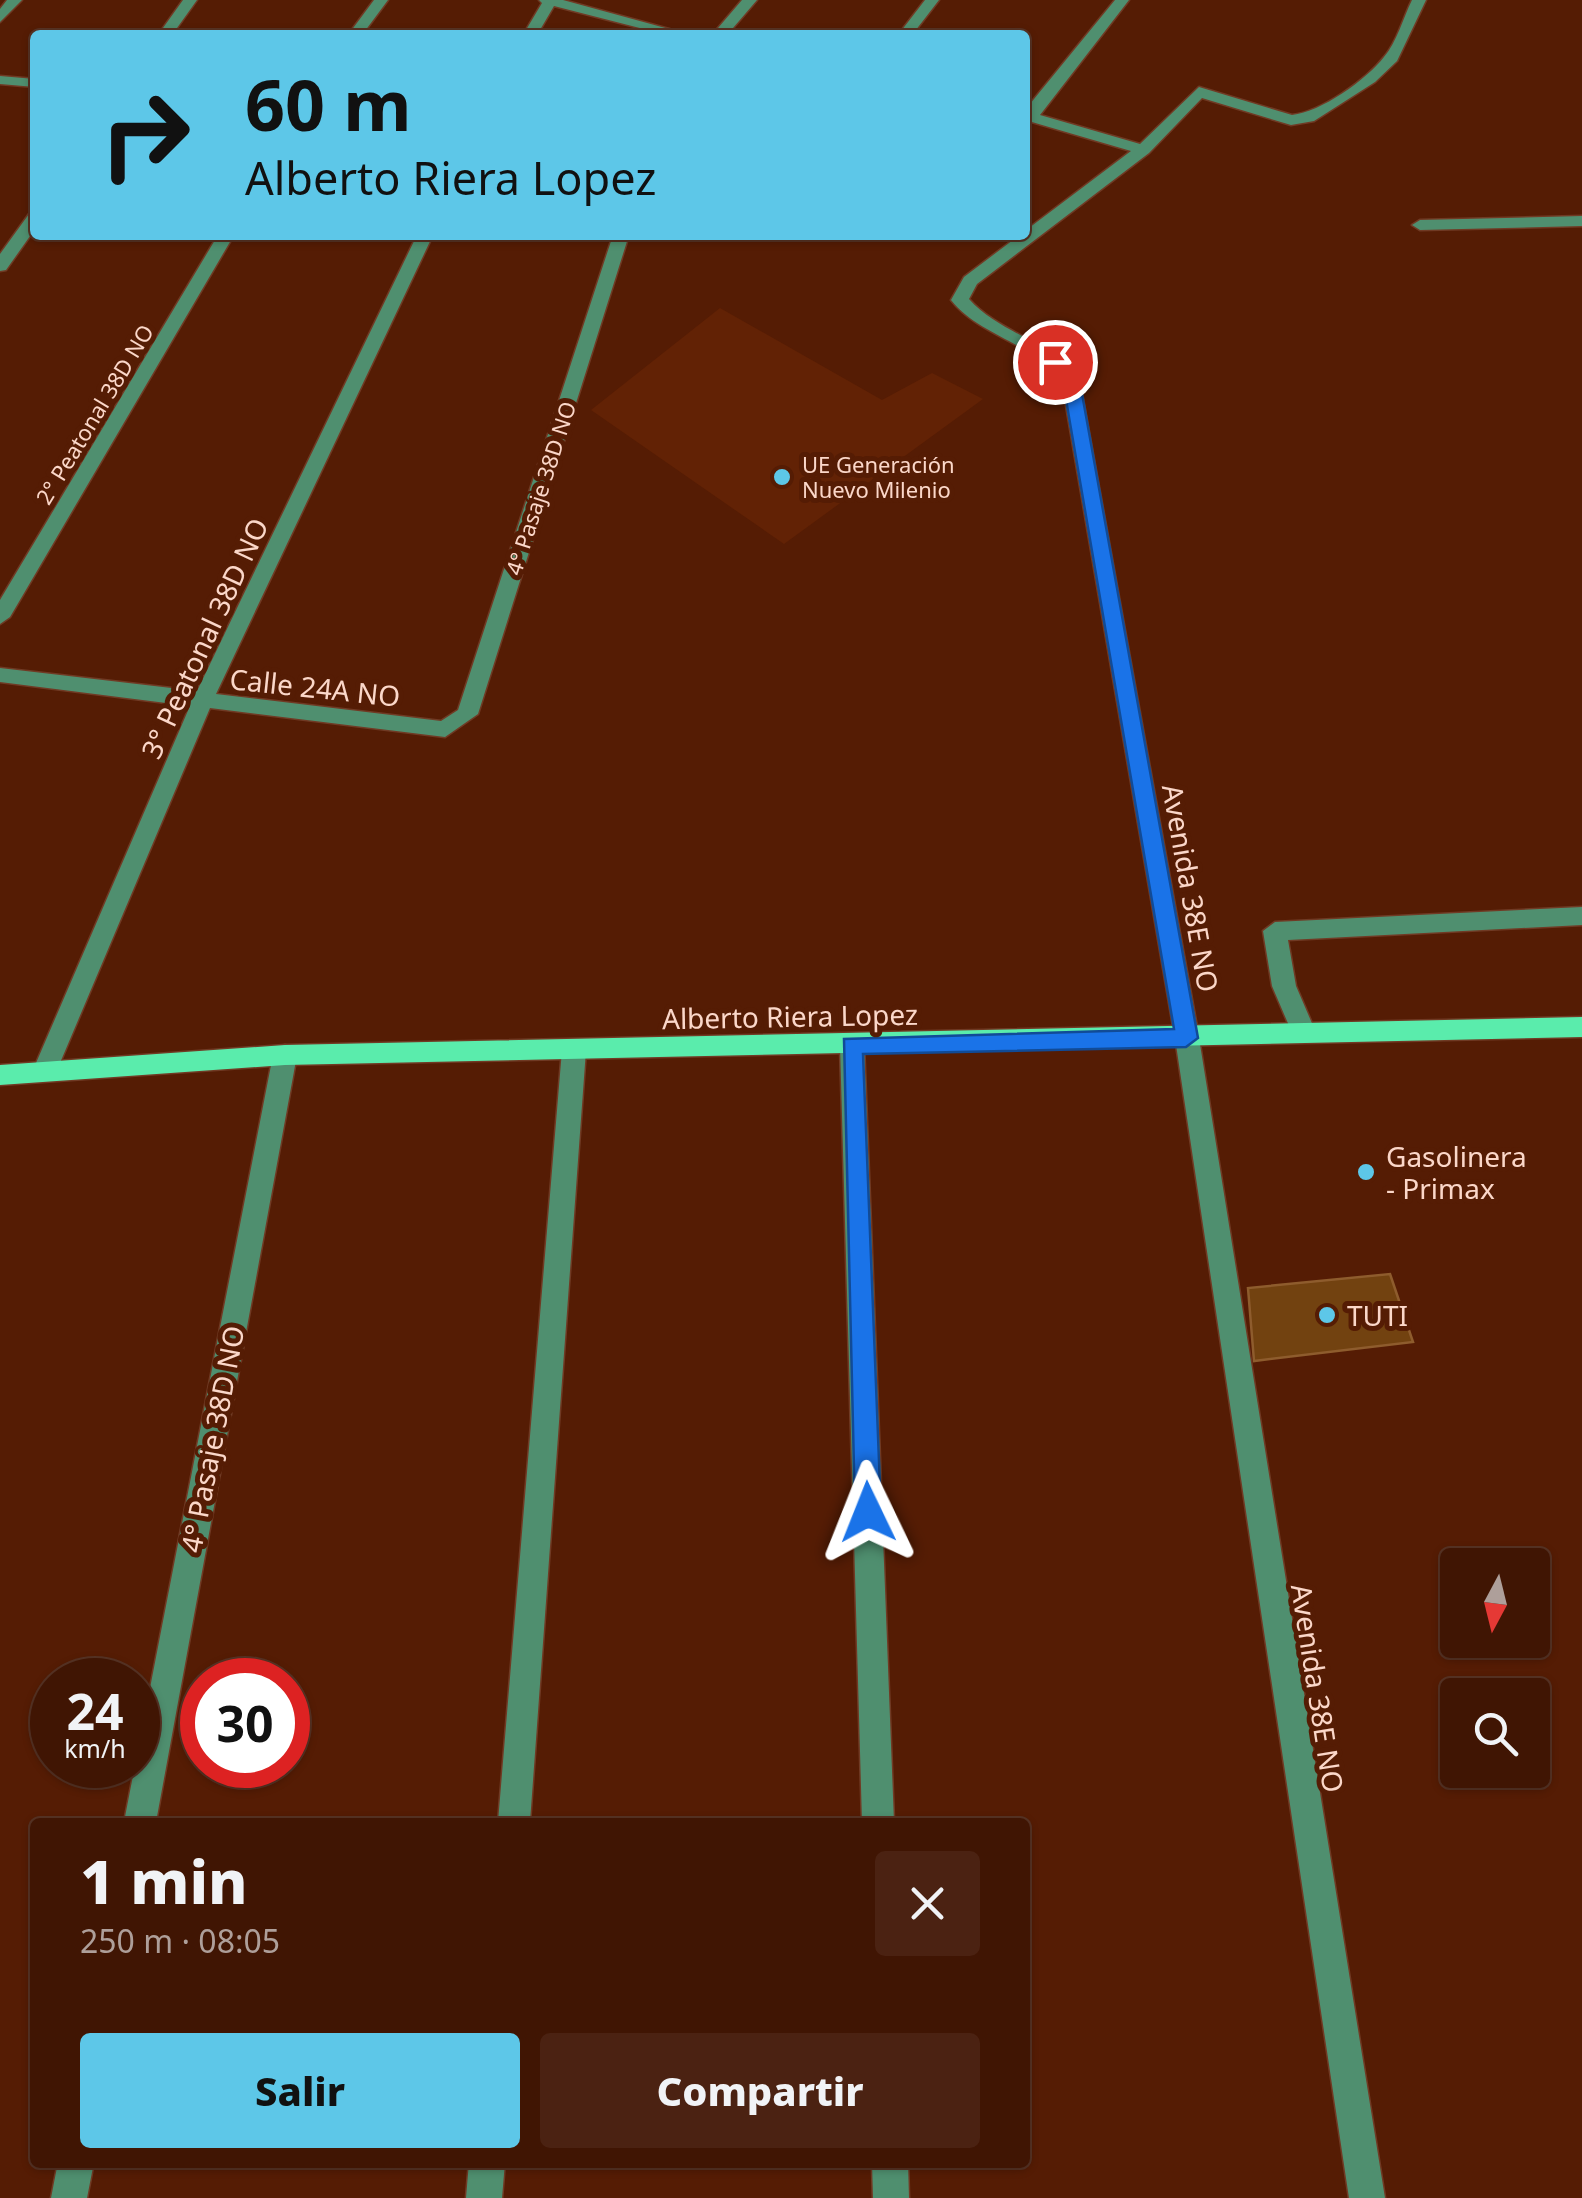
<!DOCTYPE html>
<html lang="es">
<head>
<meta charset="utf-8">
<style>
  body { margin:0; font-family:"Noto Sans",sans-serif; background:#4b2212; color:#f1f3f6; height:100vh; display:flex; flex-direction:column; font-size:38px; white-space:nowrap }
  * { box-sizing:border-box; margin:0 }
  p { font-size:32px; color:#ae9f9a }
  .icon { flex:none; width:55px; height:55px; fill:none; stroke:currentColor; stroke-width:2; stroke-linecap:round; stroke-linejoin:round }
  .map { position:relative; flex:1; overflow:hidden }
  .side { position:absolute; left:30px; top:1818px; width:1000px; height:350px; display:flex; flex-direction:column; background:#401503; border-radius:10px; box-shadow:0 2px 8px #0004,0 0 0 2px #593425 }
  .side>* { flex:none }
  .guide { position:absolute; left:30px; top:30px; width:1000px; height:210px; border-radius:10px; box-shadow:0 2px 8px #0004,0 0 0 2px #593425; background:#5dc7e8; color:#111; overflow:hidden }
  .needle { width:65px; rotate:187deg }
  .tools { position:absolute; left:1440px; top:1548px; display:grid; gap:20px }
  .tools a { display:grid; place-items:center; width:110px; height:110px; border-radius:10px; background:#401503; box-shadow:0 2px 8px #0004,0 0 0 2px #593425; font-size:50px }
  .speed { position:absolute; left:30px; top:1658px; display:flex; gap:20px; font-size:50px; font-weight:700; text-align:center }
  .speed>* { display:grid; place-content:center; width:130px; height:130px; border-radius:50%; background:#401503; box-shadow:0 2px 8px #0004,0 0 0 2px #593425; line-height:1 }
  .speed small { font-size:25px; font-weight:400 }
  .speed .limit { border:15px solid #d22; background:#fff; color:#111 }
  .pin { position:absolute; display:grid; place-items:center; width:85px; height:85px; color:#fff; margin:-42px; border:5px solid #fff; border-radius:50%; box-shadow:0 2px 10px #0007 }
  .me { position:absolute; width:110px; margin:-55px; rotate:358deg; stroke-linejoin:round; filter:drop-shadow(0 0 8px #0008) }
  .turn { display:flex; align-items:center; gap:35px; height:210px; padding:0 50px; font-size:45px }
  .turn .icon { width:130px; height:130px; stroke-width:2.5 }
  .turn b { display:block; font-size:70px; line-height:85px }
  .round { display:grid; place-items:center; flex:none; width:105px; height:105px; border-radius:10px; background:#4b2212 }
  .head { display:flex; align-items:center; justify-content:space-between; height:170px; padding:0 50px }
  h1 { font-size:60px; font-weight:800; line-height:75px }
  .button { display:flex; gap:20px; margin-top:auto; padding:20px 50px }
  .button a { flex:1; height:115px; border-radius:10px; background:#5dc7e8; color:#111; font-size:40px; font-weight:800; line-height:115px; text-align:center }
  .button a+a { background:#4b2212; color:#f1f3f6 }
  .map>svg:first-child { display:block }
</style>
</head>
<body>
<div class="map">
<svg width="1582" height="2198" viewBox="0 0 1582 2198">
  <rect width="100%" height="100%" fill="#551c04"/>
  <path fill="#622205" d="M720,308L882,400L932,373L983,399L784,544L591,410Z"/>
  <path fill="#724210" stroke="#8e5c2d" stroke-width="2.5" d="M1390,1274L1413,1342L1254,1361L1248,1288Z"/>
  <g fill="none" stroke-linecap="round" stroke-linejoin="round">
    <g stroke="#703a24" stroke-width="3">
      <path id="minor" d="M7,0H22L0,22V9Z
        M183,0H197L172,35H158Z
        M374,0H388L362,35H348Z
        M539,0H563L691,35H667L554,6L537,35H523L542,3Z
        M742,0H757L727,35H712Z
        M925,0H939L912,35H898Z
        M1115,0H1129L1040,115L1140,144L1199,87L1292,115C1321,112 1366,80 1384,57C1397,42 1403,18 1412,0H1426L1397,61L1375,82L1314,121L1291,125L1202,98L1149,153L977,284L969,299C1003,337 1057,340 1081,388L1199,1038L1385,2198H1349L1175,1038L1063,388C1041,343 982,339 951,300L964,277L1131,151L1025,120V110Z
        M0,76L35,79V87L0,84Z
        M35,212V229L6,270L0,271V254L29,214Z
        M1582,216V226L1420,230L1412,225L1420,220Z
        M218,235H234L10,617L0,624V600Z
        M417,235H433L216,694L441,721L458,710L613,235H629L478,714L445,737L210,708L57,1070L54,1077H36L33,1070L190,706L0,682V668L197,691Z
        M1582,907V925L1288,940L1296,986L1317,1035L1314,1042H1296L1272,986L1263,931L1275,922Z
        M852,1035L861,1038L864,1045L894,1822H862L840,1045L843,1038Z
        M574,1040L583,1043L586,1050L530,1822H498L562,1050L565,1043Z
        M285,1045L294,1048L297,1055L156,1822H124L273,1055L276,1048Z
        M58,2162H94L87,2198H51Z
        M469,2162H505L502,2198H466Z
        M872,2162H908L909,2198H873Z"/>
    </g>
    <g stroke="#703a24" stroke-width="3">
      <path id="major" d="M1582,1017V1037L285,1065L0,1085V1065L285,1045Z"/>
    </g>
    <use href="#minor" fill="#4f8f6f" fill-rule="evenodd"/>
    <use href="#major" fill="#5aecac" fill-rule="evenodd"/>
  </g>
  <path fill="#1a73e8" stroke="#114b97" stroke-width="2.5" d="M1055,357L1073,370L1081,388L1198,1038L1186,1047L863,1054L881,1512L877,1521L868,1525L858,1521L855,1512L844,1039L1174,1029L1064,388L1060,375L1047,362Z"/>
  <g fill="#5dc7e8" stroke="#551c04" stroke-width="4">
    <circle cx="782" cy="477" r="10"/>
    <circle cx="1366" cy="1172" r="10"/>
    <circle cx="1327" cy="1315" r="10"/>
  </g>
  <g text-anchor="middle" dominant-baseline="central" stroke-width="10" stroke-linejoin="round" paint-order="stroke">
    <g font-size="22" fill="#fbd7c9" stroke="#551c04">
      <text transform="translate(94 414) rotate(-59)">2° Peatonal 38D NO</text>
      <text transform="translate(540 488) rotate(-72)">4° Pasaje 38D NO</text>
    </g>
    <g font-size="22" fill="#fbd7c9" stroke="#551c04" text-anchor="start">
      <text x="802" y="464">UE Generación<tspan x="802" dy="25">Nuevo Milenio</tspan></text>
    </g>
    <g font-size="28" fill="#fbd7c9" stroke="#551c04">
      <text transform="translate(204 638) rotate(-65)">3° Peatonal 38D NO</text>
      <text transform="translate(315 687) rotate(6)">Calle 24A NO</text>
      <text transform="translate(1191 888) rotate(80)">Avenida 38E NO</text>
      <text transform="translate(790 1016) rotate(-1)">Alberto Riera Lopez</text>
      <text transform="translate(212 1439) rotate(-79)">4° Pasaje 38D NO</text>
      <text transform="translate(1318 1688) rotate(81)">Avenida 38E NO</text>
    </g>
    <g font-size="28" fill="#fbd7c9" stroke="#551c04" text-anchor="start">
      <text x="1386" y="1156">Gasolinera<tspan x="1386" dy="32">- Primax</tspan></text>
      <text x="1347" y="1315">TUTI</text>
    </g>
  </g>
</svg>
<div class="tools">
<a><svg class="needle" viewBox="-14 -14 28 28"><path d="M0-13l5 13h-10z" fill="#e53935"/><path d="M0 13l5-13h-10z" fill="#ae9f9a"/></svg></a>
<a><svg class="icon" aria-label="search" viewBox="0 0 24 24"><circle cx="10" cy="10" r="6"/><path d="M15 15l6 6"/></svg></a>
</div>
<div class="speed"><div>24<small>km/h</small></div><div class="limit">30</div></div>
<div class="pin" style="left:1055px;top:362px;background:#d93025"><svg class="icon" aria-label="arrive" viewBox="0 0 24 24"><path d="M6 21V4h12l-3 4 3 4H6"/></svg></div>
<svg class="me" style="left:868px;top:1512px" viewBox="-20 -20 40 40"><path d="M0-17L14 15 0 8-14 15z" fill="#1a73e8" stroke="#fff" stroke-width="4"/></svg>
<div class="guide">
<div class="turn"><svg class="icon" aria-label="right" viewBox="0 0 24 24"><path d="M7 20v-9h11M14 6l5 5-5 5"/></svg><div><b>60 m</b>Alberto Riera Lopez</div></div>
</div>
<section class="side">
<div class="head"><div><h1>1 min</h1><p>250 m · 08:05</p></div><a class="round"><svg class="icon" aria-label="close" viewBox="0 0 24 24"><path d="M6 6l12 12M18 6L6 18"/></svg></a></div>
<div class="button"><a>Salir</a><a>Compartir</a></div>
</section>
</div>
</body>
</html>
